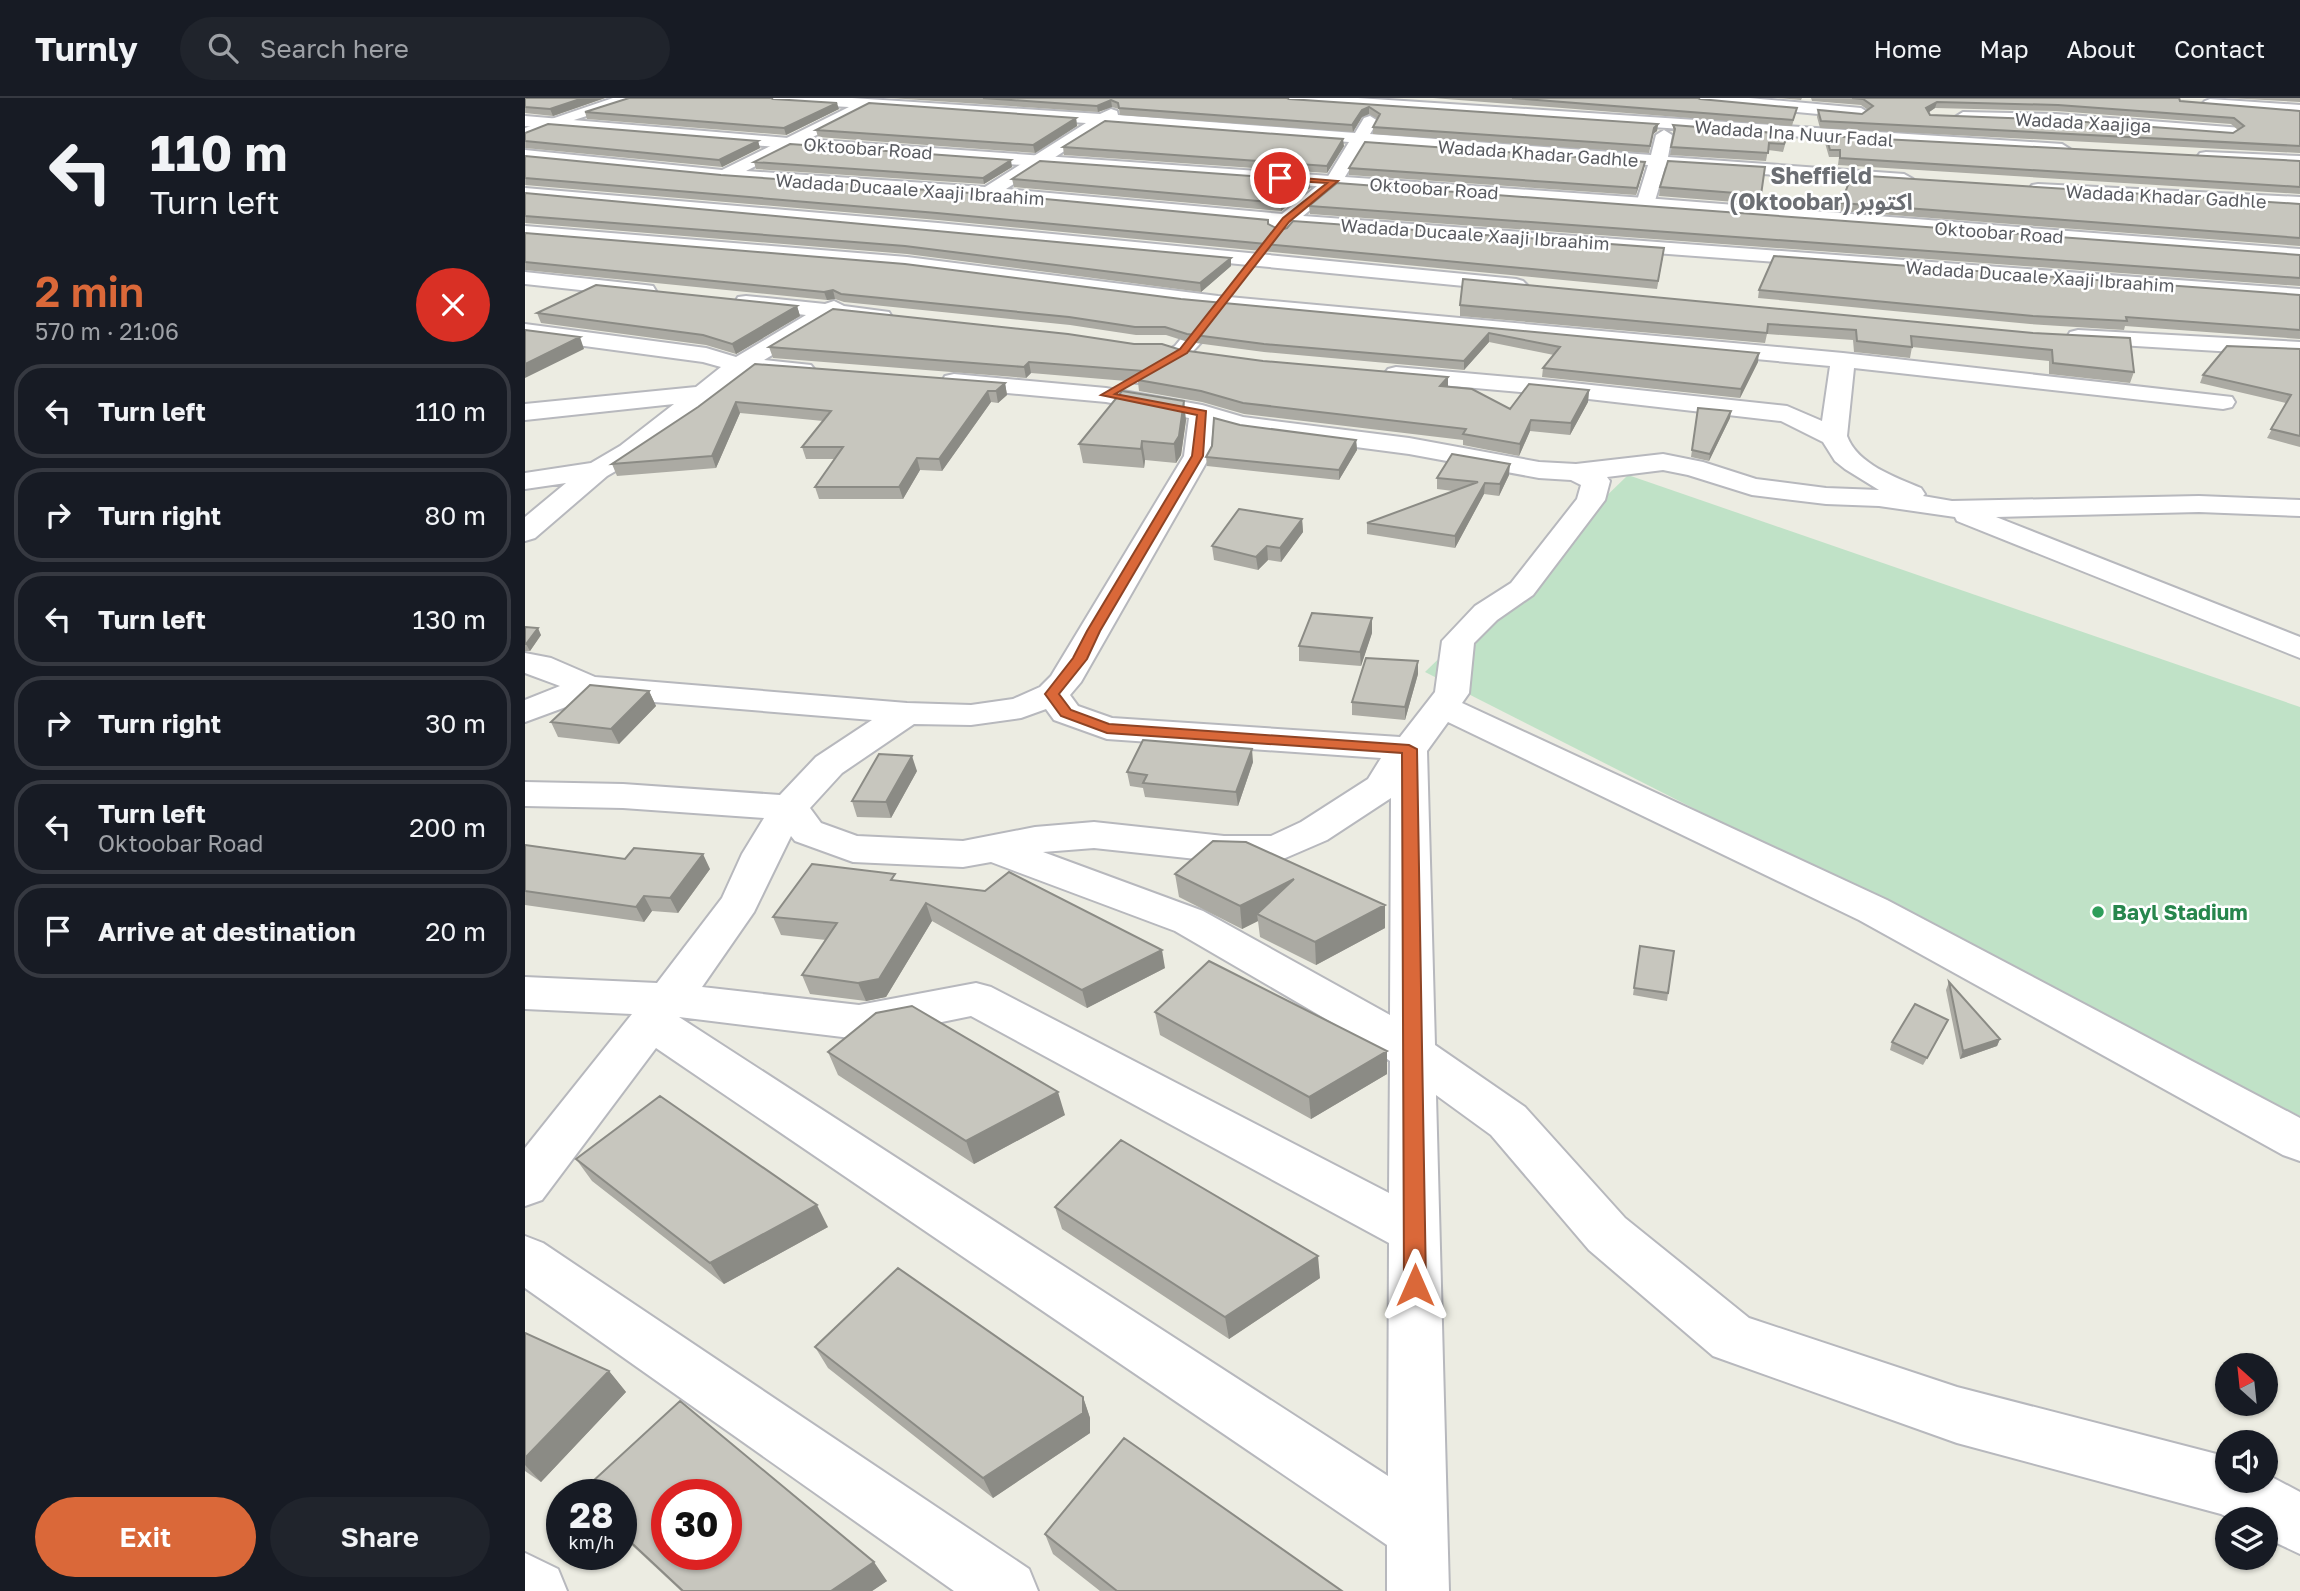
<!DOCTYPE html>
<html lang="en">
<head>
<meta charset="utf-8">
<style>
  body { margin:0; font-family:"Golos Text","Noto Sans Arabic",sans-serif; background:#20242c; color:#f1f3f6; height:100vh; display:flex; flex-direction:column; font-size:26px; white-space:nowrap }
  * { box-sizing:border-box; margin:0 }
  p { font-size:23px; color:#9ea1a6 }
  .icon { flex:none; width:38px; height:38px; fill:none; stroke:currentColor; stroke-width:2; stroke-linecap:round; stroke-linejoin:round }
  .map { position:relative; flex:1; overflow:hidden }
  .sheet { display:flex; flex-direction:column; background:#171b24; width:525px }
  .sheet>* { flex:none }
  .top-card { background:#171b24; color:#f1f3f6; overflow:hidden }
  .needle { width:46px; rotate:333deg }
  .buttons { position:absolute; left:1690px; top:1255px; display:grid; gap:14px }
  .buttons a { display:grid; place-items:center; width:63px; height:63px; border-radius:50%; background:#171b24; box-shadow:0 2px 5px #0004; font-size:35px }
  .speed { position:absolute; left:21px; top:1381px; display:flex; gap:14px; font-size:35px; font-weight:700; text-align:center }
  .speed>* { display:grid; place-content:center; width:91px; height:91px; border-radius:50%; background:#171b24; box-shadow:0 2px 5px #0004; line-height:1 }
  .speed small { font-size:18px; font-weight:400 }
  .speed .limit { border:10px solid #d22; background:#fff; color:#111 }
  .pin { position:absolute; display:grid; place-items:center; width:60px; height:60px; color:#fff; margin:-30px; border:4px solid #fff; border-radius:50%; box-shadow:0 2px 7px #0007 }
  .me { position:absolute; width:77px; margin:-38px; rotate:0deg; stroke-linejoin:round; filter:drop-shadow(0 0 5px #0008) }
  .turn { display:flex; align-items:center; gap:24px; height:147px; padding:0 35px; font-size:32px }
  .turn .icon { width:91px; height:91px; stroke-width:2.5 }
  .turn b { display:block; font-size:49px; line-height:60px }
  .round { display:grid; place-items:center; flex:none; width:74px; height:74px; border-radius:37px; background:#20242c }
  .summary { display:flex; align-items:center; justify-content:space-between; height:119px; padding:0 35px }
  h1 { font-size:42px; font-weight:600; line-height:52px; color:#da6839 }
  .primary-button { display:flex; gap:14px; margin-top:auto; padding:14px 35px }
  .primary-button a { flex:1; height:80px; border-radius:42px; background:#da6839; color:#fff; font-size:28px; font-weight:600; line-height:80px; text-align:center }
  .primary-button a+a { background:#20242c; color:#f1f3f6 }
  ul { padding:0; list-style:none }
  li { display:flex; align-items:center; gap:21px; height:94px; margin:0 14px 10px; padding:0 21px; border:4px solid #363941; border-radius:28px }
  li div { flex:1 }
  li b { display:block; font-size:26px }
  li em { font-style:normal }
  header { display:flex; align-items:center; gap:42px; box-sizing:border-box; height:98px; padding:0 35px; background:#171b24; border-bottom:2px solid #363941 }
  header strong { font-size:33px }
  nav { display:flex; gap:38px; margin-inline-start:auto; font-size:24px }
  .search { width:490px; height:63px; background:#20242c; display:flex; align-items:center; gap:18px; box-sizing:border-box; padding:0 24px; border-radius:38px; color:#9ea1a6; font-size:26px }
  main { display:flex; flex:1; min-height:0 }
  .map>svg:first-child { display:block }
</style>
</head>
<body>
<header>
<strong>Turnly</strong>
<div class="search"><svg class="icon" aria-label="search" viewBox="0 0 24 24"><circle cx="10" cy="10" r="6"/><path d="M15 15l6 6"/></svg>Search here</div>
<nav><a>Home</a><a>Map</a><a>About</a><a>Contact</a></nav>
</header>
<main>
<section class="sheet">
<div class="top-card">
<div class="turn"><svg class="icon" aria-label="left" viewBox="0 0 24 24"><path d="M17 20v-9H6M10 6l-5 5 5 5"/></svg><div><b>110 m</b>Turn left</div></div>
</div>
<div class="summary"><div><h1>2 min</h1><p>570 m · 21:06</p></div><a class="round" style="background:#d93025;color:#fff"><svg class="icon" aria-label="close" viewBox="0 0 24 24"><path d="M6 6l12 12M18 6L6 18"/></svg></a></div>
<ul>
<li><svg class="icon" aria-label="left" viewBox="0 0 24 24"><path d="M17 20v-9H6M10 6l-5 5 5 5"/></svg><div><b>Turn left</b></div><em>110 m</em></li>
<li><svg class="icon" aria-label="right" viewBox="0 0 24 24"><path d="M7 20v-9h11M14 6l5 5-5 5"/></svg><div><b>Turn right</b></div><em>80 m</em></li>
<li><svg class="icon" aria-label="left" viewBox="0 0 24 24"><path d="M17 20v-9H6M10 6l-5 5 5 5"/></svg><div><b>Turn left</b></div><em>130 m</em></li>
<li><svg class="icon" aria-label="right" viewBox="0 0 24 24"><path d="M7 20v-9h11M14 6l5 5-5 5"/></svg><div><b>Turn right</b></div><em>30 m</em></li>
<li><svg class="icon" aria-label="left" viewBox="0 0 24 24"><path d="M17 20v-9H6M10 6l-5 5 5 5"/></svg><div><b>Turn left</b><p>Oktoobar Road</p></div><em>200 m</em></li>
<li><svg class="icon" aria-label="arrive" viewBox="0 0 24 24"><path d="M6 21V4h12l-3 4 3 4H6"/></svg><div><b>Arrive at destination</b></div><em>20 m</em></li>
</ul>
<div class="primary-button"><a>Exit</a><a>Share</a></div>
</section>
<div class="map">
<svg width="1775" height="1493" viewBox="0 0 1775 1493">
  <rect width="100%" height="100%" fill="#ecece2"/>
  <path fill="#c0e2c7" d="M1103,377L1775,609V1018L900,574Z"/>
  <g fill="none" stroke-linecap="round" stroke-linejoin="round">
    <g stroke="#b7b8bd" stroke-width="4">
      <path id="minor" d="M88,0H112L109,3L30,28L0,41V30Z
        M242,0H327L575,16L586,11L592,13L593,17L830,35L839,20L845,18L853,23L845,36L1126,57L1131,37L1139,32L1147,37L1143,59L1379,76L1388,81L1379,86L1140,69L1129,106L1120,112L1111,106L1123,67L840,46L815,87L778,118L1775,191V203L767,128L762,135L755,137L745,131L748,127L467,101L457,105L448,100L199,82L0,62V52L197,72L324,9L250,5ZM345,10L561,25L460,89L221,73ZM581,26L824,44L802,80L757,116L481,91Z
        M756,0H833L1537,46L1545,51L1537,56L764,5Z
        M1166,0H1224L1336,10L1344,15L1336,20L1174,5Z
        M1685,1L1775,7V17L1680,9L1677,6L1680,3Z
        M1438,14L1531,16L1731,31L1739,36L1731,41L1531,26L1432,22L1430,19Z
        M1681,54L1775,58V68L1675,63L1672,59L1675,55Z
        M1513,86L1775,99V111L1507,95L1504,91L1507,87Z
        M0,90L413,125L991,181L998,183L1002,187L998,191L991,193L413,137L0,100Z
        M0,128L382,159L693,198L1318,255L1707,299L1710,304L1707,309L1698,311L1329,270L1322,338C1332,366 1370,379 1396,390L1400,396L1398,398L1427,403L1674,398L1775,402V418L1674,414L1471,419L1775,539V560L1432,423L1430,419L1354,408L1301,406L1227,397L1163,377L1138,372L1082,379L1085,383L1080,402L1008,497L972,522L949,545L944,595L937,605L1362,802L1775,1020V1063L1758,1057L1334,822L923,624L902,653L910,947L1000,1009L1100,1120L1224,1220L1432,1289L1703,1359V1382H1741V1376L1775,1394V1456L1741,1440V1421H1706L1696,1416L1432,1345L1188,1258L1064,1152L966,1037L911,997L924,1493H862V1447L131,950L17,1102L0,1108V1050L107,916L0,911V879L132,885L197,800L217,756L239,720L98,710L0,708V684L98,686L255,697L291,659L347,622L68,599L0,624V602L35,588L0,575V555L26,560L70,579L382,605L446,607L488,601L515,589L526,578L659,358L664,320L581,304L429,290L420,288L417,283L420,278L429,276L581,290L677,307L718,319L884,340L1014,364L1051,366L1138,356L1178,364L1231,381L1301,390L1354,392L1320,371L1310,363L1298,344L1256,323L1029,297L871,283L863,281L859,276L863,271L871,269L1029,283L1262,308L1297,323L1305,268L703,212C684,236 641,293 607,284L603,279L607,274L650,248L682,209L382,171L0,140ZM688,326L716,334L884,356L1014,380L1046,382L1056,387L1052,401L986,485L950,508L917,543L910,594L875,639L587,620L553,608L545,597L556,584L685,358ZM521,611L529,622L582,641L856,660L843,681L776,724L746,738H699L569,724L510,729L438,743L332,738L296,725L285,710L317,675L389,626L446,627L496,620ZM866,700L865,917L678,813L518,754L569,750L699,764H751L802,742ZM266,738L270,743L328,764L438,769L466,764L650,833L825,935L865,963L864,1095L466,889L451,885L334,907L177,889L229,814ZM446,918L864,1145L863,1378L154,919L334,941Z
        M0,174L120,187L128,188L131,193L128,198L120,199L0,186Z
        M221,198L300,206L309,203L319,208L364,214L367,219L364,224L356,226L308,220L239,262L286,267L290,272L286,277L278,279L219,274L113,360L82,378L10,440L0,443V419L41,385L0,391V375L66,365L95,348L149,306L0,322V306L171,289L196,269L178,264L0,240V226L181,250L211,259L281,217L213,209L210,204L213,199Z
        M1553,232L1775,244V258L1545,244L1542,239L1545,234Z
        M0,1138L18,1145L504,1471L513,1493H429L0,1190Z
        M0,1455L33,1471L42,1493H0Z"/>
    </g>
    <g stroke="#b7b8bd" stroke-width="4">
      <path id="tertiary" d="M0,18L263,40L1120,100L1775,151V163L1120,112L263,50L0,28Z"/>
    </g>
    <use href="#minor" fill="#fff" fill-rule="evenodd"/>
    <use href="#tertiary" fill="#fff" fill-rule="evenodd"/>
  </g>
  <path fill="#abaaa3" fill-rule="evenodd" d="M0,0H80L28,18L0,15Z
    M365,0H762L764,1L1133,26L1132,33L1128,36L1124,55L848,36V29L853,21L844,16L837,19L828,34L595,17L594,11L587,9L573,14Z
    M889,0H1173L1175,1L1272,10L1267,28L908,0Z
    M1253,0H1277L1276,2Z
    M1286,0H1656L1654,1L1655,3L1775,13V55L1295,30L1292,19L1293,12L1337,16L1343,12L1336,7L1287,3ZM1410,10L1531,13L1706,26L1713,32L1708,35L1405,17L1404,14Z
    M1703,0H1775V4Z
    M248,1L314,11L261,37L62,21L60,14Z
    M551,20L552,28L510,55L293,39L291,32Z
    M1148,27L1263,36L1258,54L1243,52L1241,63L1145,57L1149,37L1148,34Z
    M0,35L233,43L235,50L197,69L0,50Z
    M1301,38L1775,63V96L1313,67L1314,59H1304L1300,45Z
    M819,48L802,75L539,57L538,49Z
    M0,58L196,77L743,126L755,132L1138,158L1132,191L413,122L0,87Z
    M229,64L487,69L459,86L231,71Z
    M1120,64L1119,70L1111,97L824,77V70Z
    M1240,69L1235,106L1134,98L1135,89Z
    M487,81L785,90L756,113L489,89Z
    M0,95L706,160V168L676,194L382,156L0,125Z
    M1316,105L1775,106V148L1314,113Z
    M784,108L1775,157V188L785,116Z
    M0,135L656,201L1233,264L1215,300L1017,279L1018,270L1029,257L964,244L939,272L739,254L663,244L641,237H611L545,227L319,204L310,201L302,202L0,172Z
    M1234,192L1775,197V241L1600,228L1599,232L1505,226L1233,200Z
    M935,207L1508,235L1609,274L1605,285L1524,276V263L1387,249L1385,260L1329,254L1328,242L1242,236L1240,245L935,218Z
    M272,208L275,218L211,256L181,247L16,225L12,215Z
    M609,246L923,289L985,311L1064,292L1063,304L1045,337L1005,333L994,358L938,347V342L719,316L677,304L614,293L613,284L506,275L501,280L248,260L244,249Z
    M1775,251V349L1742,340L1761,305L1675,285L1678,277Z
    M230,266L480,285L482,297L473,305L466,304L417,373L395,372L378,401H294L290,389L310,361H281L277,349L298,323L215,315L191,370L92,378L87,366L173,309Z
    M1173,310L1205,320L1184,363L1166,359Z
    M661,322L656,357L651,365L620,362L619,370L558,365L554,346Z
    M715,327L831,342L832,352L814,382L682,368L681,359Z
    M984,377L974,398L959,396L930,450L842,436V425L928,393L912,391V380Z
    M777,421L778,434L756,464L743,462L733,472L689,462L687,448Z
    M847,520V535L836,568L774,563V548Z
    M0,529L16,537L5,553H0Z
    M893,576L880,622L827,617V604Z
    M124,593L131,608L94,646L33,639L26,624Z
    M728,664L713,708L620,699L618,690L605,688L602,674Z
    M392,673L366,720L332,719L327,703Z
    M0,747L100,761L185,771L153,815L127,813L119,824L0,807Z
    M650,776L860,830L791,867L735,839L733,823L717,831L654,799Z
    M373,782L640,870L562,910L407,823L361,899L341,903L285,896L277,877L301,842L256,837L248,819Z
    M1115,848L1149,853L1142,903L1108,897Z
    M1424,884L1475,941L1472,948L1435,961L1421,892Z
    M630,914L862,953V976L786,1021L635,937Z
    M1420,929L1398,967L1365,952L1367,944Z
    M303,954L540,1017L449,1066L313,977Z
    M51,1061L303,1129L199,1186L67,1083Z
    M530,1109L795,1180L704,1241L537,1131Z
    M0,1235L84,1273L101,1294L16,1384L0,1373Z
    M290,1249L558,1299L565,1320V1335L468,1400L303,1270Z
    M96,1396L362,1483L347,1493H156L96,1437Z
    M520,1436L817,1493H575L528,1456Z"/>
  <path fill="#8b8b85" d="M58,0H80L28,18L25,11Z
    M586,2L587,9L573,14L572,8Z
    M1412,4L1410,10L1400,17L1401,10Z
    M312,5L314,11L261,37L259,30Z
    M844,9V16L837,19L828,34L827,27L837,12Z
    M551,20L552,28L510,55L508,47Z
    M1133,26L1132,33L1128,36L1124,55L1129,30Z
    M818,41L819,48L802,75V68Z
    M233,43L235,50L197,69L194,62Z
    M486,62L487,69L459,86L458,80Z
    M1120,64L1119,70L1111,97L1112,90Z
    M784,82L785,90L756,113V105Z
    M706,160V168L676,194L675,185Z
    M308,192L310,201L302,202L299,194Z
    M272,208L275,218L211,256L207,246Z
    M964,235V244L939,272V263Z
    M55,239L59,251L0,280V266Z
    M1234,255L1233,264L1215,300L1216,291Z
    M504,264L506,275L501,280L499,269Z
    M923,279V290L915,288Z
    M480,285L482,297L473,305L471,293Z
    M1064,292L1063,304L1045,337L1046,325Z
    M463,293L466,304L417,373L414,361Z
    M659,303L661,322L656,357L651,365L649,346Z
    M211,304L215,315L191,370L187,358Z
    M1206,313L1205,320L1184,363L1185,356Z
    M1006,322L1005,333L994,358L995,346Z
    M831,342L832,352L814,382V372Z
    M617,343L620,362L619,370L616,351Z
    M392,360L395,372L378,401L374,389Z
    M985,366L984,377L974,398L975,386Z
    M960,385L959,396L930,450V438Z
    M777,421L778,434L756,464L755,450Z
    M742,448L743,462L733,472L731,459Z
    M847,520V535L836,568L835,554Z
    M13,530L16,537L5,553L1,546Z
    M893,563V576L880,622V609Z
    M124,593L131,608L94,646L86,631Z
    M727,651L728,664L713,708L711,694Z
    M387,658L392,673L366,720L361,704Z
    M178,756L185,771L153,815L145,800Z
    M769,781L732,816L733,823L717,831L715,808Z
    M119,798L127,813L119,824L111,809Z
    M401,805L407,823L361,899L341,903L333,885Z
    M860,807V830L791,867L790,844Z
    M637,852L640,870L562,910L557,892Z
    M1475,941L1472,948L1435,961L1438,953Z
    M862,953V976L786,1021L784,999Z
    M533,994L540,1017L449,1066L441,1043Z
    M292,1107L303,1129L199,1186L185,1165Z
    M793,1158L795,1180L704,1241L700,1219Z
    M84,1273L101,1294L16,1384L0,1367V1360Z
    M558,1299L565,1320V1335L468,1400L458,1380Z
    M349,1464L362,1483L347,1493H306Z"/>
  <path fill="#c7c6be" stroke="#8b8b85" stroke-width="2" fill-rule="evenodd" d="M0,0H58L25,11L0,9Z
    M104,0H246L248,1L312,5L259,30L60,14Z
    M458,0H762L764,1L1133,26L1129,30L1125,48L848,29L855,16L844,9L837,12L827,27L594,10L593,5L586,2L572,8Z
    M987,0H1173L1175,1L1272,10L1268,22Z
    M1327,0H1654L1655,3L1775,13V48L1296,23L1293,12L1337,16L1348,8L1338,1ZM1412,4L1533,7L1709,20L1719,28L1708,35L1533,22L1405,17L1401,10Z
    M344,5L551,20L508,47L291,32Z
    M580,23L818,41L802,68L538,49Z
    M23,26L233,43L194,62L0,43V35Z
    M1148,27L1263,36L1259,46L1244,45L1243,55L1146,49L1150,31Z
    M1301,38L1775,63V89L1315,60V52H1305Z
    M840,44L1120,64L1112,90L824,70Z
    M265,46L486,62L458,80L229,64Z
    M0,58L196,77L446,95L454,100L466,96L743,122V126L755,132L762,130L768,123L1139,150L1133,183L412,115L0,80Z
    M515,63L784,82L756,105L487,81Z
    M1143,63L1240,69L1236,97L1135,89Z
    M1327,77L1775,106V140L1316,105Z
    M812,85L1775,157V180L784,108Z
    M0,95L706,160L675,185L380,148L0,118Z
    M0,135L380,166L656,201L1234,255L1216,291L1018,270L1035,249L964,235L939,263L739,246L662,236L640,229H610L544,219L316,196L308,192L299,194L0,164Z
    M1249,158L1775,197V232L1601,219L1602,223L1508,218L1234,192Z
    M938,181L1508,235L1605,240L1609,274L1528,265L1527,252L1386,238L1387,249L1332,243L1331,232L1243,226L1242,235L935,207Z
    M71,187L272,208L207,246L178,237L12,215Z
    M308,211L543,236L609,246H637L656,252L738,263L923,279L915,288L947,291L985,311L1004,286L1064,292L1046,325L1006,322L995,346L938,336L941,331L718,305L676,293L613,282L620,273L504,264L499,269L244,249Z
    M0,232L55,239L0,266Z
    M1702,248L1775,251V338L1746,331L1766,297L1678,277Z
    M230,266L271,269L480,285L471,293H463L414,361L392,360L374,389H290L318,349H277L306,313L211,304L187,358L87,366L173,309Z
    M597,293L659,303L654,338L649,346L617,343L616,351L554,346Z
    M1173,310L1206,313L1185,356L1167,352Z
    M689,320L715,327L831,342L814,372L681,359L687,348Z
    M927,356L985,366L975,386L960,385L930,438L842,425L953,384L912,380Z
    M714,411L777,421L755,450L742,448L731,459L687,448Z
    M787,515L847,520L835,554L774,548Z
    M0,529L13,530L1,546H0Z
    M841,560L893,563L880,609L827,604Z
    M65,587L124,593L86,631L26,624Z
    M618,642L727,651L711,694L618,685L622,677L602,674Z
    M354,656L387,658L361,704L327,703Z
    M688,743L721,744L860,807L790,844L732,816L769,781L715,808L650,776Z
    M0,747L100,761L109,750L178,756L145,800L119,798L111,809L0,793Z
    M287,766L370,776L366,782L460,793L484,774L637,852L557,892L401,805L354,881L333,885L277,877L312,825L248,819Z
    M1115,848L1149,853L1143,895L1109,890Z
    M684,863L862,953L784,999L630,914Z
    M1424,884L1475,941L1438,953Z
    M1390,906L1423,922L1402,960L1367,944Z
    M387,908L533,994L441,1043L303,954L351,915Z
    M135,998L292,1107L185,1165L51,1061Z
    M596,1042L793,1158L700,1219L530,1109Z
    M373,1170L558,1299V1315L458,1380L290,1249Z
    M0,1235L84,1273L0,1360Z
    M155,1303L349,1464L306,1493H158L96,1435V1396H56L55,1395ZM142,1396H201V1456H142Z
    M599,1340L817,1493H592L520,1436Z"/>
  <path fill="#da6839" stroke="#8e4425" stroke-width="2" d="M753,78L813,83L764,124L662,255L590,296L681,313L678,358L575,533L562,561L534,596L546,612L584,626L884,647L892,651L901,1187L897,1194L890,1197L882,1194L879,1187L877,655L582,635L536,618L520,596L548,560L562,533L667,358L672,317L576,297L655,251L758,120L802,85L755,82Z"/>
  <circle fill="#2e9e5b" stroke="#fff" stroke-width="2.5" cx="1573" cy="814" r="7"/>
  <g text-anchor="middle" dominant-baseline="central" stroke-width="5" stroke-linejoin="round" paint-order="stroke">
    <g font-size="18" fill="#5a5c61" stroke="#fff">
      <text transform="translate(1558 24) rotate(3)">Wadada Xaajiga</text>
      <text transform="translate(1269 35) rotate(4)">Wadada Ina Nuur Fadal</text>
      <text transform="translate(343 50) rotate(4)">Oktoobar Road</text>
      <text transform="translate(1013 55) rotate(4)">Wadada Khadar Gadhle</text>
      <text transform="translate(909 90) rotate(4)">Oktoobar Road</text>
      <text transform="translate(385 91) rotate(4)">Wadada Ducaale Xaaji Ibraahim</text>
      <text transform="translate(1641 98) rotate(3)">Wadada Khadar Gadhle</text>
      <text transform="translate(1474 134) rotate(4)">Oktoobar Road</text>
      <text transform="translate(950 136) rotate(4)">Wadada Ducaale Xaaji Ibraahim</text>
      <text transform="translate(1515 178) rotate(4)">Wadada Ducaale Xaaji Ibraahim</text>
    </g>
    <g font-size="21" font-weight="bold" fill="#27864d" stroke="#fff" text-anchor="start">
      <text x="1587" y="814">Bayl Stadium</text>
    </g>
    <g font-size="23" font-weight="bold" fill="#6b6e73" stroke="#fff">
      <text x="1296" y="77">Sheffield<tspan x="1296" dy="26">(Oktoobar) اكتوبر</tspan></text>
    </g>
  </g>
</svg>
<div class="buttons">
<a><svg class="needle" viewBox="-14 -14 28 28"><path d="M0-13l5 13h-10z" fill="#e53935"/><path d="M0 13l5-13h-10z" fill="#9ea1a6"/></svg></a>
<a><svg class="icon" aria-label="sound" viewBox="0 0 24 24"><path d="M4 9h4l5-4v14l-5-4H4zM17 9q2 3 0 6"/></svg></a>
<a><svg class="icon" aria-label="layers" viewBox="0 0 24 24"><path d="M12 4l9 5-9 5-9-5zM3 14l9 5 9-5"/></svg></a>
</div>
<div class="speed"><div>28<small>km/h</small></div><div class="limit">30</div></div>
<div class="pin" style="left:755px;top:80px;background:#d93025"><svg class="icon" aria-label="arrive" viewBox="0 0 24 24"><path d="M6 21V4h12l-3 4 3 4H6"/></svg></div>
<svg class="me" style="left:890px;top:1187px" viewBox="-20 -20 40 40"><path d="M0-17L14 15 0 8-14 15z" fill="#da6839" stroke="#fff" stroke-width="4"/></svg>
</div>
</main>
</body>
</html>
